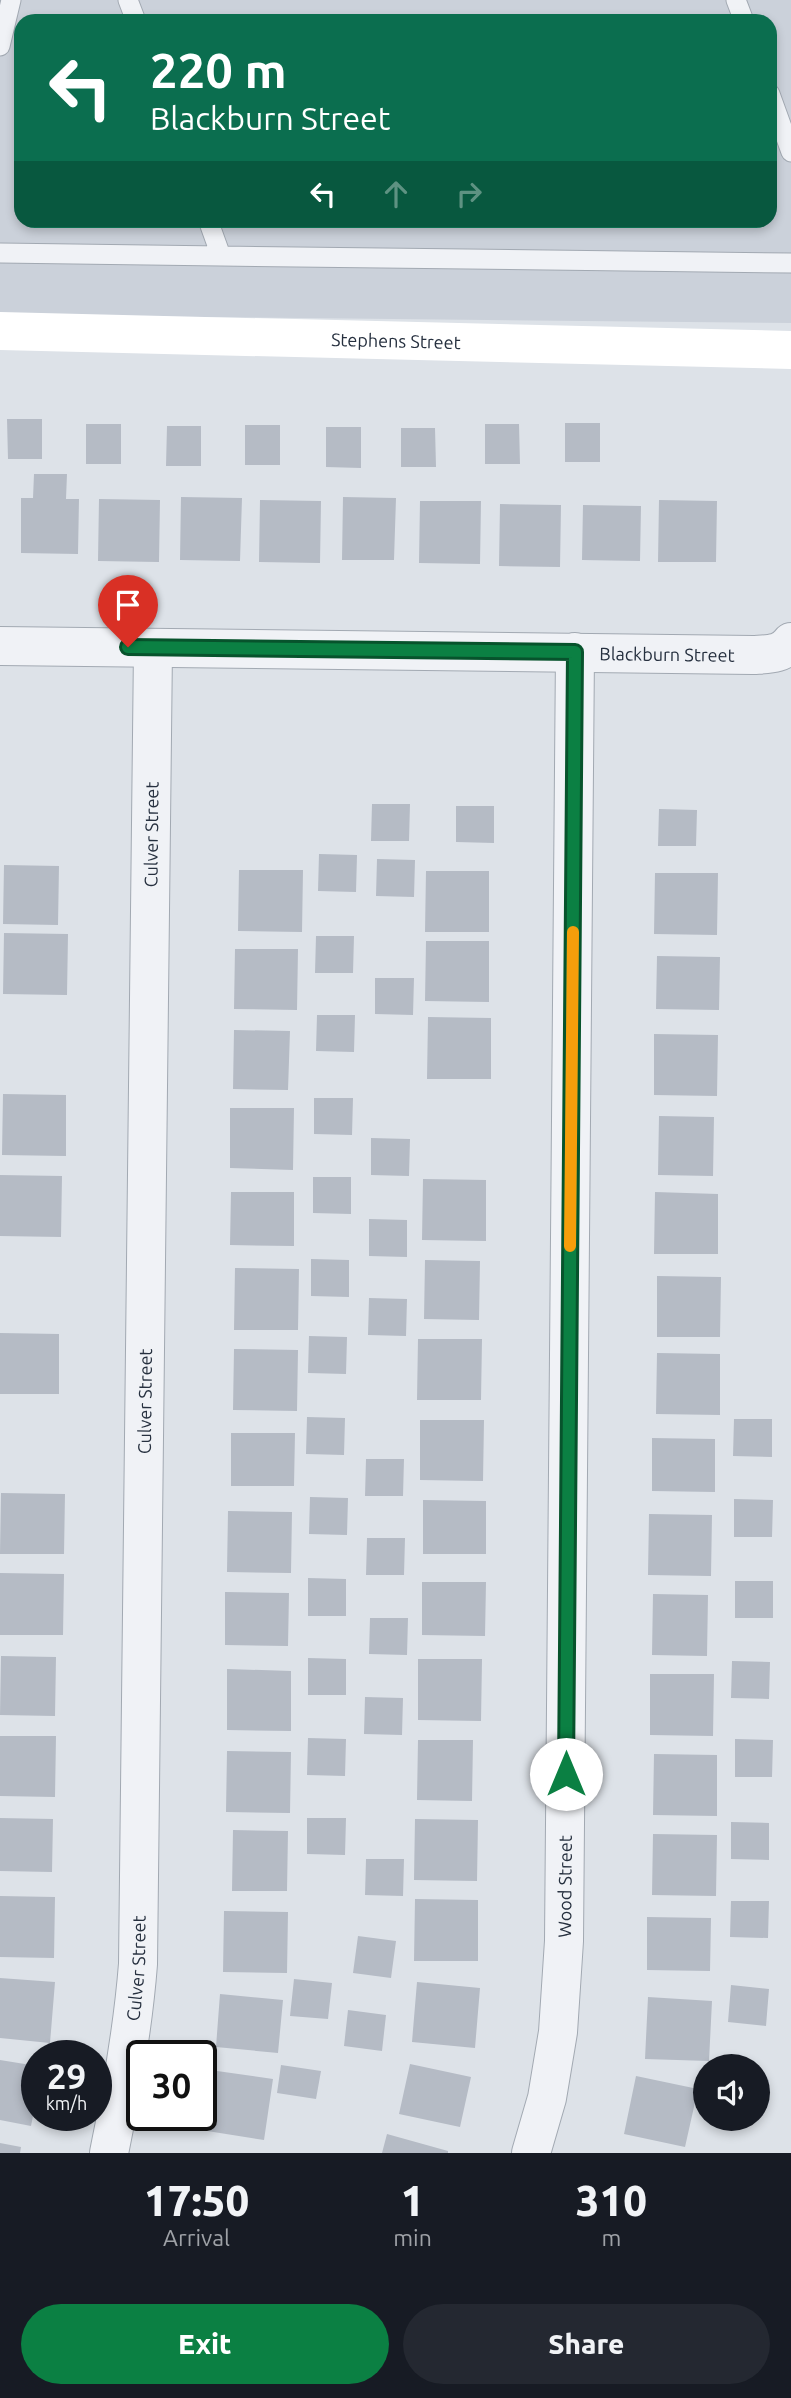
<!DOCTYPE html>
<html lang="en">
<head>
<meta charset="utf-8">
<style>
  body { margin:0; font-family:Ubuntu,sans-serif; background:#242831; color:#f1f3f6; height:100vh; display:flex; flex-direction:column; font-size:26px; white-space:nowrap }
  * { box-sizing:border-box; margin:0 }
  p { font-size:23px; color:#9ea1a6 }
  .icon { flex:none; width:38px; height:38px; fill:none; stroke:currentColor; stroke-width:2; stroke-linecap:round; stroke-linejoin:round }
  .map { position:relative; height:2153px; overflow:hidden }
  .drawer { display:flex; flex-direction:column; background:#171b24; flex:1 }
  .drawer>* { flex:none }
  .banner { position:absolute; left:14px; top:14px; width:763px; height:214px; border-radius:21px; box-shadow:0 4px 10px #0003; background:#0b6e4f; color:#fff; overflow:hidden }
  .fabs { position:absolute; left:693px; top:2054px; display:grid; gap:14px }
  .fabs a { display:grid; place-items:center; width:77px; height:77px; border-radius:50%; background:#171b24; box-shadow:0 4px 10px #0003; font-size:35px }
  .speed { position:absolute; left:21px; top:2040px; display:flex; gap:14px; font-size:35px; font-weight:700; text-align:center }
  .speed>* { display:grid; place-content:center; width:91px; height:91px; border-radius:50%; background:#171b24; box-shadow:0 4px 10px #0003; line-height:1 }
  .speed small { font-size:18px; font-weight:400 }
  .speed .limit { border:4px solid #111; border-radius:10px; background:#fff; color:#111 }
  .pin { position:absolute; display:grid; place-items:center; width:60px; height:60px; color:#fff; margin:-72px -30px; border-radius:50% 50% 50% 0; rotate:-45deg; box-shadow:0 0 7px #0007 }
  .pin .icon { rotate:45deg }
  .me { position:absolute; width:77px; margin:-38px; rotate:0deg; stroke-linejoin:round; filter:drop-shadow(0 0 5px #0008) }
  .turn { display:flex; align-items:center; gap:24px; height:147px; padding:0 21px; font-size:32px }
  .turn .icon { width:91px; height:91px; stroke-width:2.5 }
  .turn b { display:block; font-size:49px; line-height:60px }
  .lanes { display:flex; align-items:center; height:66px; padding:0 21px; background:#0003; justify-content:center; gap:35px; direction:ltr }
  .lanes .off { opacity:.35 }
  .eta { display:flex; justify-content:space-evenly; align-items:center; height:119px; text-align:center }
  .eta b { font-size:42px; font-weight:800; line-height:49px }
  .action { display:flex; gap:14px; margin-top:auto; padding:14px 21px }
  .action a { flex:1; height:80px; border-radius:42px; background:#0b8043; color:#fff; font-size:28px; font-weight:800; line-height:80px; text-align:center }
  .action a+a { background:#242831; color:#f1f3f6 }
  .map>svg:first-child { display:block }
</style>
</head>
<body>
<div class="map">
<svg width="791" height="2153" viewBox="0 0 791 2153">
  <rect width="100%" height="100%" fill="#dde2e8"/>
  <path fill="#cbd1da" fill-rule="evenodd" d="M0,0H791V323L0,315ZM21,21H770V220H21Z"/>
  <path fill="#b5bbc5" d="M7,419H42V459H8Z
    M565,423H600V462H565Z
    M86,424H121V464H86Z
    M485,424H519L520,464H485Z
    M245,425H280V465H245Z
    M167,426H201V466H166Z
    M326,427H361V468L326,467Z
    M401,428H435L436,467H401Z
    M34,474H67L66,499H79L78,554L21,553V498H33Z
    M181,497L242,498L240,561L180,560Z
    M343,497L396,498L394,560H342Z
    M99,499L160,500L159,562L98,561Z
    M260,500L321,501L320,563L259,562Z
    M659,500L717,501L716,562H658Z
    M420,501H481L480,564L419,563Z
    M500,504L561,505L560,567L499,566Z
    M583,505L641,506L640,561L582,560Z
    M372,804H410L409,841H371Z
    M456,806H494V843L456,842Z
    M659,809L697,810L696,846H658Z
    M319,854L357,855L356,892L318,891Z
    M377,859L415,860L414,897L376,896Z
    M4,865L59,866L58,925L3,924Z
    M239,870H303L302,932L238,931Z
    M426,871H489V932H425Z
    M655,873H718L717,935L654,934Z
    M4,933L68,934L67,995L3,994Z
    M316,936H354L353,973H315Z
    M426,941H489V1002L425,1001Z
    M235,949H298L297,1010L234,1009Z
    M657,956L720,957L719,1010L656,1009Z
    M375,978H414L413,1015L375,1014Z
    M317,1015H355L354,1052L316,1051Z
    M428,1017L491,1018V1079H427Z
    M234,1030L290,1031L288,1090L233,1089Z
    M654,1034L718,1035L717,1096L654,1095Z
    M3,1094L66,1095V1156L2,1155Z
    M314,1098H353L352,1135L314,1134Z
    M230,1108H294L293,1170L230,1168Z
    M659,1116L714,1117L713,1176L658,1175Z
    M371,1138L410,1139L409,1176L371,1175Z
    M0,1175L62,1176L61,1237L0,1236Z
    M313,1177H351V1214L313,1213Z
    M423,1179L486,1180V1241L422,1240Z
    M231,1192H294V1246L230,1245Z
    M655,1192L718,1194V1254H654Z
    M369,1219L407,1220V1257L369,1256Z
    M311,1259L349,1260V1297L311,1296Z
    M425,1260L480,1261L479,1320L424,1319Z
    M235,1268L299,1269L298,1330H234Z
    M657,1276L721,1277L720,1337H657Z
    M369,1298L407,1299L406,1336L368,1335Z
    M0,1333L59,1334V1394H0Z
    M309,1336L347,1337L346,1374L308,1373Z
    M418,1339H482L481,1400H417Z
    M234,1349L298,1350L297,1411L233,1410Z
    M657,1353L720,1354V1415L656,1414Z
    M307,1417L345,1418L344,1455L306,1454Z
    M734,1419H772V1457L733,1456Z
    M420,1420H484L483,1481L420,1480Z
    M231,1433H295L294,1486H231Z
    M652,1438L715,1439V1492L652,1491Z
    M366,1459H404L403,1496H365Z
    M1,1493L65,1494L64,1554H0Z
    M310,1497L348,1498L347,1535L309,1534Z
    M734,1499L773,1500L772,1537H734Z
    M423,1500L486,1501V1554H423Z
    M228,1511L292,1512L291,1573L227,1572Z
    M649,1514L712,1515L711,1576L648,1575Z
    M367,1538H405L404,1575H366Z
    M0,1573L64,1574L63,1635H0Z
    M308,1578L346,1579V1616H308Z
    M735,1581H773V1618H735Z
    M422,1582H486L485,1636L422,1635Z
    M225,1592L289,1593L288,1646L225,1645Z
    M653,1594L708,1595L707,1656L652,1655Z
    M370,1618H408L407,1655L369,1654Z
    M1,1656L56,1657L55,1716L0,1715Z
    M308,1658L346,1659V1695H308Z
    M418,1659H482L481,1721L418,1720Z
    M732,1661L770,1662L769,1699L731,1698Z
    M227,1669L291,1671V1731L227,1730Z
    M650,1674H714L713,1736L650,1735Z
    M365,1697L403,1698L402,1735L364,1734Z
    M0,1736H56L55,1797L0,1796Z
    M308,1738L346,1739L345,1776L307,1775Z
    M735,1739L773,1740L772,1777H735Z
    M418,1740H473L472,1801L417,1800Z
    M227,1751L291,1752L290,1813L226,1812Z
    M654,1754L717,1755V1816L653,1815Z
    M0,1818L53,1819L52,1872L0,1871Z
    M307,1818H346L345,1855L307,1854Z
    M415,1819L478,1820L477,1881L414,1880Z
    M731,1822L769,1823V1860L731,1859Z
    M233,1830L288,1831L287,1891H232Z
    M653,1834L717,1835L716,1896L652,1895Z
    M366,1859H404L403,1896L365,1895Z
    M0,1896L55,1897L54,1958L0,1957Z
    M415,1899L478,1900V1961H414Z
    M731,1901H769L768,1938L730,1937Z
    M224,1911L288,1912L287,1973L223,1972Z
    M647,1917L711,1918L710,1971L647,1970Z
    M358,1936L396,1941L391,1978L353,1973Z
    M0,1978L55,1982L50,2043L0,2038Z
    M294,1979L332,1983L328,2019L290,2016Z
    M417,1982L480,1988L475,2048L412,2042Z
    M731,1985L769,1989L766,2026L728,2022Z
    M220,1994L283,2000L278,2053L216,2047Z
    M648,1997L712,2001L709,2061L645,2059Z
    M348,2010L386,2015L382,2051L344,2046Z
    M0,2060L37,2066V2096L31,2126L0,2120Z
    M410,2064L471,2077L460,2127L399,2114Z
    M281,2065L321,2071L316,2099L277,2093Z
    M210,2070L273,2079L264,2140L201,2130Z
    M636,2076L698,2089L685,2147L624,2134Z
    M758,2077L769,2080L763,2116L758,2115Z
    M387,2134L448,2151V2153H382Z
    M0,2143L21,2147L20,2153H0Z"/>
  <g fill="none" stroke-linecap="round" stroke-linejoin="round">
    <g stroke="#a2a9b2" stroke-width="21">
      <path id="lane" d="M128,0L136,21
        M736,0L744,21
        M0,46L11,0
        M770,94L791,152
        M208,220L221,256L791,263
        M0,253L221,256"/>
    </g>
    <g stroke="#a2a9b2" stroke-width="40">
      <g id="street">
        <path id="s1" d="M0,646L753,655C768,654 782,655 791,642"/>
        <path id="s2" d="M109,2153C122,2090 133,2029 138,1964L153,648"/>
        <path id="s3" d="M531,2153L547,2098L558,2032L564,1941L575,652"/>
      </g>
    </g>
    <use href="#lane" stroke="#f0f2f6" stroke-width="19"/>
    <use href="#street" stroke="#f0f2f6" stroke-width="38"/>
    <path stroke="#fff" stroke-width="38" id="s4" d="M0,331L791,350"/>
  </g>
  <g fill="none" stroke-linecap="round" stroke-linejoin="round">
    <g stroke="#07532c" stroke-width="18">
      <path id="route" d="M128,647L575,652L566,1774"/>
    </g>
    <use href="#route" stroke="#0b8043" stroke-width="12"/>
    <path stroke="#f59e0b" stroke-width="12" d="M570,1246L573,932"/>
  </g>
  <g text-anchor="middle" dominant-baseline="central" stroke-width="5" stroke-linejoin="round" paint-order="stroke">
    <g font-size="18" fill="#26303f" stroke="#edf0f5">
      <text stroke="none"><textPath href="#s4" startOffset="396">Stephens Street</textPath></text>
      <text stroke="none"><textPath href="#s1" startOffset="667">Blackburn Street</textPath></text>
      <text stroke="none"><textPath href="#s2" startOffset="1321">Culver Street</textPath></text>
      <text stroke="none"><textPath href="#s2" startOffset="754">Culver Street</textPath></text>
      <text stroke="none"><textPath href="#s3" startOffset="270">Wood Street</textPath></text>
      <text stroke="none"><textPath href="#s2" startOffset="187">Culver Street</textPath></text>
    </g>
  </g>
</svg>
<div class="fabs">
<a><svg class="icon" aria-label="sound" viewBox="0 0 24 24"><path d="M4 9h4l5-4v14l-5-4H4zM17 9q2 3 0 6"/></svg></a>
</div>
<div class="speed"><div>29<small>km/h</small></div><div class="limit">30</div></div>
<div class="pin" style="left:128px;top:647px;background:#d93025"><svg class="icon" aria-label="arrive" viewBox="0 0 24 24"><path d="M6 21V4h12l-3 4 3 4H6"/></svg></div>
<svg class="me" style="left:566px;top:1774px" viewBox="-20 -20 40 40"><circle r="19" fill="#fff"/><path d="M0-13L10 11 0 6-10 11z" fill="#0b8043"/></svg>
<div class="banner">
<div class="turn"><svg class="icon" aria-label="left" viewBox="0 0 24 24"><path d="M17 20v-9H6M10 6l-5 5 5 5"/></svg><div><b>220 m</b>Blackburn Street</div></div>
<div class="lanes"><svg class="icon" aria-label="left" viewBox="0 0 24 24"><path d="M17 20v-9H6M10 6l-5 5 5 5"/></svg><svg class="icon off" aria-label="ahead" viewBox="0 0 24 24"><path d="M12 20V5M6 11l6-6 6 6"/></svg><svg class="icon off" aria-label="right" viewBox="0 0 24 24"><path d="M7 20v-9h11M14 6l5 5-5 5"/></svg></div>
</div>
</div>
<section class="drawer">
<div class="eta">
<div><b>17:50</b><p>Arrival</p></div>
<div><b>1</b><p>min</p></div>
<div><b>310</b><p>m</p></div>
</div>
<div class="action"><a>Exit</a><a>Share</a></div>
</section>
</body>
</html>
